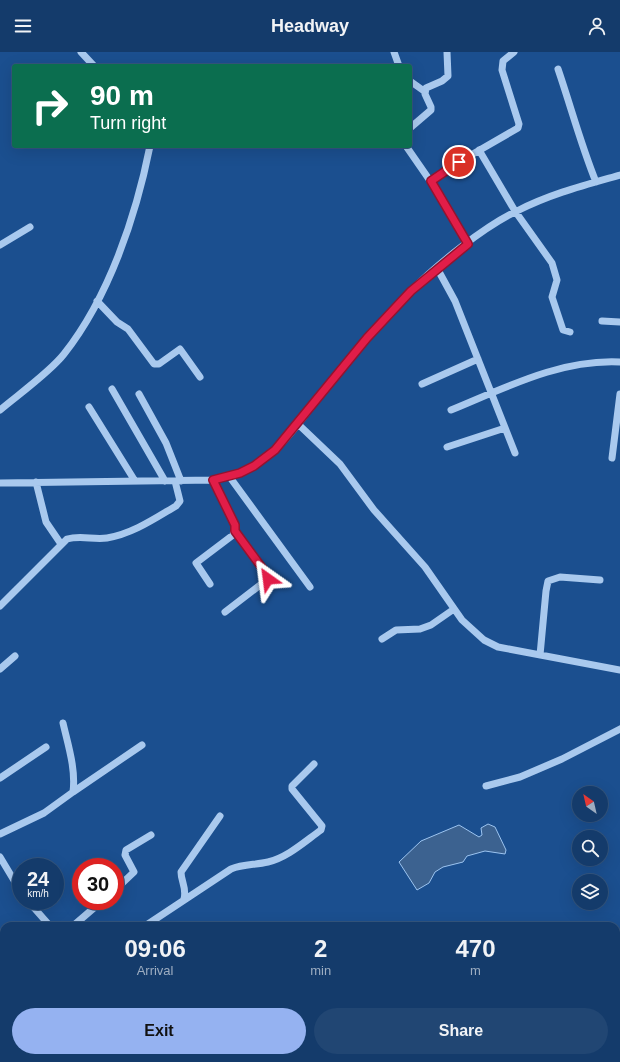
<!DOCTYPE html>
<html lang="en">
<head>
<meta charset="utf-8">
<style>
  body { margin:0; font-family:Helvetica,sans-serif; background:#214673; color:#f1f3f6; height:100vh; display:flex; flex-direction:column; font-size:15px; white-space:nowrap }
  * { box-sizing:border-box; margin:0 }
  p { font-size:13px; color:#9dadc1 }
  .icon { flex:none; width:22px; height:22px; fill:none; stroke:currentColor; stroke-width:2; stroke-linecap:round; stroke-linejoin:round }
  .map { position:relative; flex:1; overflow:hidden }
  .sheet { position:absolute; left:0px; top:870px; width:620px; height:140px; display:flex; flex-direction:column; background:#143b6b; border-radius:12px 12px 0 0; box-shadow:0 4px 16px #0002,0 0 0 1px #33557e }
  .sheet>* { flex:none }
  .hud { position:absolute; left:12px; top:12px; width:400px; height:84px; border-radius:4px; box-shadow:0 4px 16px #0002,0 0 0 1px #33557e; background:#0b6e4f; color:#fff; overflow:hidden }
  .needle { width:26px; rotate:326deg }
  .controls { position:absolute; left:572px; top:734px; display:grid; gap:8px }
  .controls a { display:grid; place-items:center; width:36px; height:36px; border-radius:50%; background:#143b6b; box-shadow:0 4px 16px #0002,0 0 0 1px #33557e; font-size:20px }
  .speed { position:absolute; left:12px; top:806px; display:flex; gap:8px; font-size:20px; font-weight:700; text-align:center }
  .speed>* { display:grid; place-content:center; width:52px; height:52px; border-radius:50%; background:#143b6b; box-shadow:0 4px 16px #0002,0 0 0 1px #33557e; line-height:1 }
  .speed small { font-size:10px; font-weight:400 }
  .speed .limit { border:6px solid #d22; background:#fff; color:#111 }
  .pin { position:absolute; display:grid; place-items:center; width:34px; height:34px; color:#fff; margin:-17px; border:2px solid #fff; border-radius:50%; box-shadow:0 1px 4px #0007 }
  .me { position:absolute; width:44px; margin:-22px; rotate:329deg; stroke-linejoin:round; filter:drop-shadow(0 0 3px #0008) }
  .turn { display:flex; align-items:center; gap:14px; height:84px; padding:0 12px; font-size:18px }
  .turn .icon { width:52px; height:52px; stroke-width:2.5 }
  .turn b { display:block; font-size:28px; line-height:34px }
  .eta { display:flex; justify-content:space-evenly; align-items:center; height:68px; text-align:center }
  .eta b { font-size:24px; font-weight:600; line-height:28px }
  .button { display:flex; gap:8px; margin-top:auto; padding:8px 12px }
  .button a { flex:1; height:46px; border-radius:24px; background:#95b2f1; color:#111; font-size:16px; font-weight:600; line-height:46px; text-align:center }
  .button a+a { background:#214673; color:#f1f3f6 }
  header { display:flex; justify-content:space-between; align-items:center; height:52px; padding:0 12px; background:#143b6b; font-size:18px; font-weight:600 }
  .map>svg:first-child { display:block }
</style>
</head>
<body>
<header><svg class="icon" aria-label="menu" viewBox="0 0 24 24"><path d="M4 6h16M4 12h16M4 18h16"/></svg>Headway<svg class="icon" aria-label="person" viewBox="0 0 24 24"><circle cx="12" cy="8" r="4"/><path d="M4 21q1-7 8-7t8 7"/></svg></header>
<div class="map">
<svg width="620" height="1010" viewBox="0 0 620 1010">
  <rect width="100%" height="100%" fill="#1b4f8f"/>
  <path fill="#3c6290" stroke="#9cc4f0" d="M488,772L495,775L506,798L505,802L485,799L467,804L463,810L443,815L435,820L429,831L417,838L399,810L421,789L459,773L479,785L482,783L481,776Z"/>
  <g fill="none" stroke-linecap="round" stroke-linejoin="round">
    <path stroke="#a9c9ee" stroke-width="7" d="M81,0L94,14
      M394,0L399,14
      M558,17C571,55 581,93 596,130
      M410,29L424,39
      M410,76L431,58V55L425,42L426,36L442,29L448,24L447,0
      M406,94L433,133L468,192
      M479,98L515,159L552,211L557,228L552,245L563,278L570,280
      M431,129L459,110L518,76L519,72L502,18L503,9L514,0
      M0,193L30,175
      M437,216L455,249L515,401
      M97,249L117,270L128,277L154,312H159L180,297L200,325
      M602,269L620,270
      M422,332L478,307
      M112,337L165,429
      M139,342L166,391L181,429
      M89,355L135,429
      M0,358C19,342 50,320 64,302C109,245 136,164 150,94
      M451,358C505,336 560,307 620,310
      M298,372L340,412L374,458L425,515L462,568L484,588L498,595L620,618
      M447,395L505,376
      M612,406L620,342
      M229,424L310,535
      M36,430L46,470L61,492
      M0,431L213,428C227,425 241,422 253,415C279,400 298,372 316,349C346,312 376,273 411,239C436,213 485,174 517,159C550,142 585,133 620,123
      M210,532L196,511L233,483L235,473L213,428
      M0,554L67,487C81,483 93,488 107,486C132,482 154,467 176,454L180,449L175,429
      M225,560L268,527V524L235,479
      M382,587L396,578L420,577L431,573L454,557
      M540,603L546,539L548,529L560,525L600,528
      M0,617L15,604
      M0,726L46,695
      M486,734L520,725L562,707L620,677
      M73,740L142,693
      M0,782L44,761L73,740C76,717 68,693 63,671
      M0,805L21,840
      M115,838L134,820L125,803L126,798L151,783
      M184,847C187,836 181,830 181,820L220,764
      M28,849L50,874
      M73,874L102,849
      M145,874L231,817C243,812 255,813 268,810C288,805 304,790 321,778L322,774L292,737V734L314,712
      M616,950L620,946
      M176,1006L179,1010
      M5,1010L9,1006
      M108,1010L112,1006
      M242,1010L249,1006
      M318,1010L322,1006
      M573,1010L575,1006"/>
  </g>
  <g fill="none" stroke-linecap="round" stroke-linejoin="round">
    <g stroke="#92132f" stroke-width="10">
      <path id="route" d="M268,527V524L235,479V473L213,428L240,421L254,414L275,398L367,286L411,239L468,192L431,129L459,110"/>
    </g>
    <use href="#route" stroke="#e11d48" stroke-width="7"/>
  </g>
</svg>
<div class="controls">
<a><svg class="needle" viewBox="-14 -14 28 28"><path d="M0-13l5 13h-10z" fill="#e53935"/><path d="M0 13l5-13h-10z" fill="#9dadc1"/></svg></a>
<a><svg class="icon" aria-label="search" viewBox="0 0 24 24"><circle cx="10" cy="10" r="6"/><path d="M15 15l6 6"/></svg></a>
<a><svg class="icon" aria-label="layers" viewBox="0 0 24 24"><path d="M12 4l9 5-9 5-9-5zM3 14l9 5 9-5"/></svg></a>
</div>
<div class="speed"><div>24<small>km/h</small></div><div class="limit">30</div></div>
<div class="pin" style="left:459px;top:110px;background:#d93025"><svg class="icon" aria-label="arrive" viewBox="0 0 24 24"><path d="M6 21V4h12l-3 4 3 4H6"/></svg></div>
<svg class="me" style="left:268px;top:527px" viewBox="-20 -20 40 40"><path d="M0-17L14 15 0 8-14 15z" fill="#e11d48" stroke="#fff" stroke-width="4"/></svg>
<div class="hud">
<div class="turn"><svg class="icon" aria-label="right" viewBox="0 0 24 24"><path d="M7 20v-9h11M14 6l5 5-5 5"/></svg><div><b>90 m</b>Turn right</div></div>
</div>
<section class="sheet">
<div class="eta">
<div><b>09:06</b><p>Arrival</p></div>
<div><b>2</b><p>min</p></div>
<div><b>470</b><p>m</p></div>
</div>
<div class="button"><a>Exit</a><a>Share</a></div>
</section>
</div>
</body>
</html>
